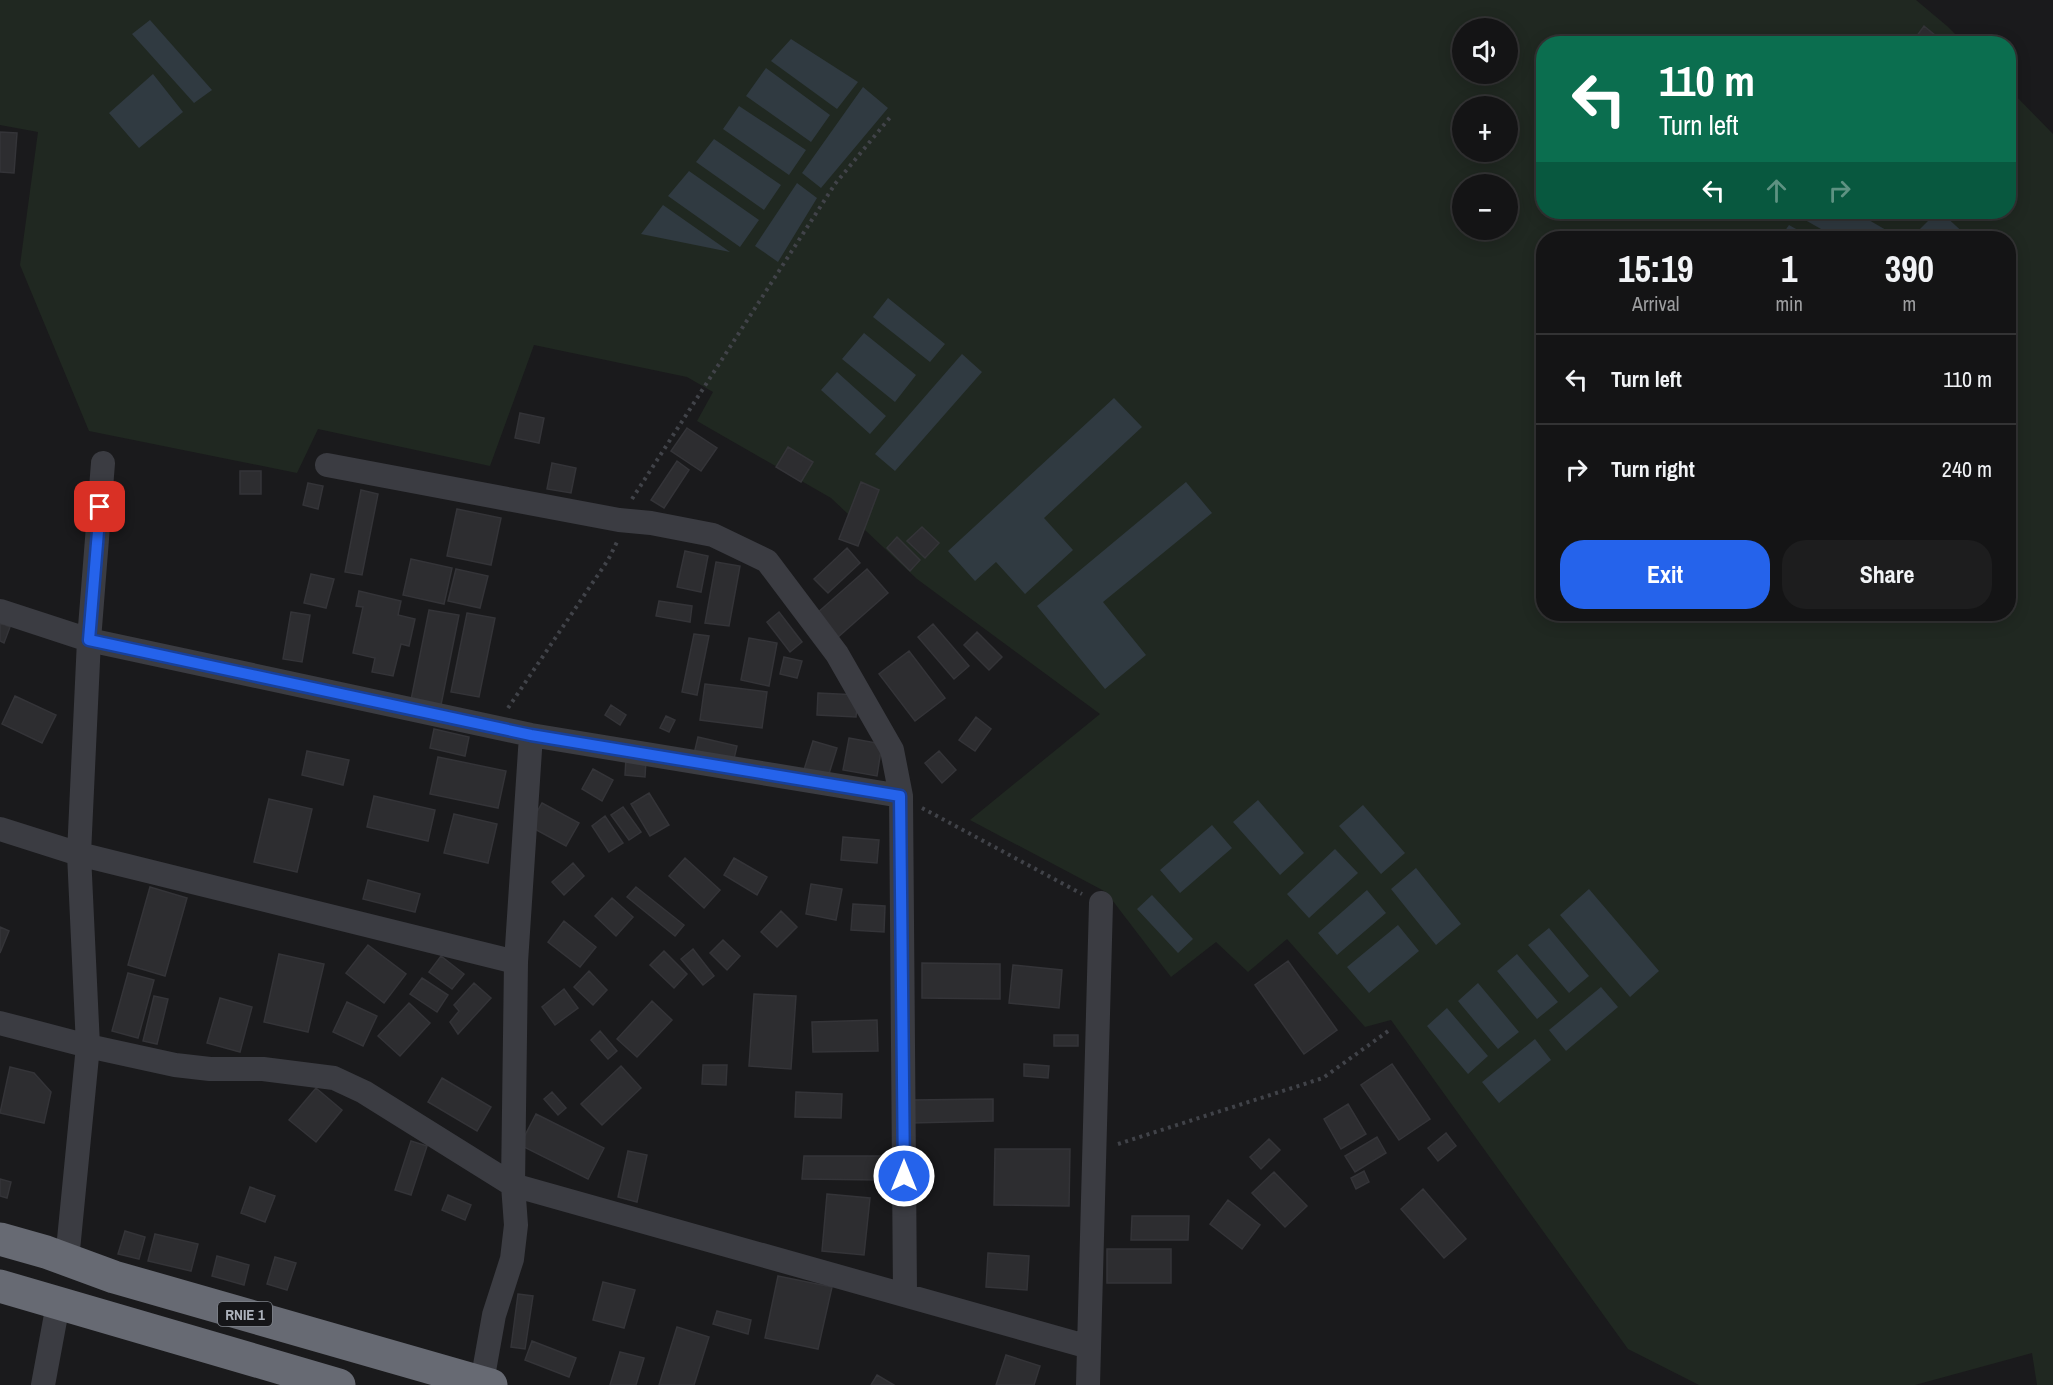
<!DOCTYPE html>
<html lang="en">
<head>
<meta charset="utf-8">
<style>
  body { margin:0; font-family:"Archivo Narrow",sans-serif; background:#1d1d1e; color:#f1f3f6; height:100vh; display:flex; flex-direction:column; font-size:22px; white-space:nowrap }
  * { box-sizing:border-box; margin:0 }
  p { font-size:20px; color:#9d9ea0 }
  .icon { flex:none; width:33px; height:33px; fill:none; stroke:currentColor; stroke-width:2; stroke-linecap:round; stroke-linejoin:round }
  .map { position:relative; flex:1; overflow:hidden }
  .side { position:absolute; left:1536px; top:231px; width:480px; height:390px; display:flex; flex-direction:column; background:#141415; border-radius:24px; box-shadow:0 3px 15px #0003,0 0 0 2px #333334 }
  .side>* { flex:none }
  .banner { position:absolute; left:1536px; top:36px; width:480px; height:183px; border-radius:24px; box-shadow:0 3px 15px #0003,0 0 0 2px #333334; background:#0b6e4f; color:#fff; overflow:hidden }
  .controls { position:absolute; left:1452px; top:18px; display:grid; gap:12px }
  .controls a { display:grid; place-items:center; width:66px; height:66px; border-radius:50%; background:#141415; box-shadow:0 3px 15px #0003,0 0 0 2px #333334; font-size:30px }
  .pin { position:absolute; display:grid; place-items:center; width:51px; height:51px; color:#fff; margin:-26px; border-radius:12px; box-shadow:0 3px 9px #0006 }
  .me { position:absolute; width:66px; margin:-33px; rotate:0deg; stroke-linejoin:round; filter:drop-shadow(0 0 4px #0008) }
  .turn { display:flex; align-items:center; gap:21px; height:126px; padding:0 24px; font-size:27px }
  .turn .icon { width:78px; height:78px; stroke-width:2.5 }
  .turn b { display:block; font-size:42px; line-height:51px }
  .lanes { display:flex; align-items:center; height:57px; padding:0 24px; background:#0003; justify-content:center; gap:30px; direction:ltr }
  .lanes .off { opacity:.35 }
  .eta { display:flex; justify-content:space-evenly; align-items:center; height:102px; text-align:center }
  .eta b { font-size:36px; font-weight:700; line-height:42px }
  .cta { display:flex; gap:12px; margin-top:auto; padding:12px 24px }
  .cta a { flex:1; height:69px; border-radius:24px; background:#2563eb; color:#fff; font-size:24px; font-weight:700; line-height:69px; text-align:center }
  .cta a+a { background:#1d1d1e; color:#f1f3f6 }
  ul { padding:0; list-style:none }
  li { display:flex; align-items:center; gap:18px; height:90px; padding:0 24px; border-top:2px solid #333334 }
  li div { flex:1 }
  li b { display:block; font-size:22px }
  li em { font-style:normal }
  .map>svg:first-child { display:block }
</style>
</head>
<body>
<div class="map">
<svg width="2053" height="1385" viewBox="0 0 2053 1385">
  <rect width="100%" height="100%" fill="#1a1a1c"/>
  <path fill="#202821" fill-rule="evenodd" d="M0,0H1916L1947,26L1964,43L1544,44V212H2008L2009,89L2053,134V1385H2037L2032,1353L1915,1385H1699L1628,1349L1391,1020L1365,1027L1287,939L1248,972L1216,942L1171,977L1106,892L970,820L1100,714L917,579L831,498L697,421L713,392L687,377L534,345L490,466L318,429L297,473L89,431L20,265L38,132L0,125ZM1462,28H1508V74H1462ZM1462,106H1508V152H1462ZM1462,184H1508V230H1462ZM1544,238H2008V614H1544Z"/>
  <path fill="#303a41" d="M150,20L212,90L194,103L132,34Z
    M791,39L858,82L837,109L771,61Z
    M766,68L830,115L811,142L746,96Z
    M153,74L183,112L139,148L109,113Z
    M863,87L888,108L821,188L802,173Z
    M739,106L806,150L789,175L723,129Z
    M714,139L781,185L764,210L696,162Z
    M689,171L759,220L740,247L668,196Z
    M797,183L817,198L778,262L755,246Z
    M663,205L730,252L641,234Z
    M1804,212H1855L1886,230L1873,238H1837L1798,216Z
    M1937,212H1941L1969,238H1927L1919,230Z
    M1789,225L1812,238H1780Z
    M888,298L945,344L930,362L873,317Z
    M864,333L916,375L895,402L842,359Z
    M962,354L982,372L895,471L875,454Z
    M837,372L886,416L870,434L821,390Z
    M1114,398L1142,427L1044,518L1073,550L1025,594L996,562L975,581L948,551Z
    M1186,482L1212,513L1103,602L1146,655L1105,689L1037,606Z
    M1258,800L1304,853L1280,875L1233,822Z
    M1363,805L1405,853L1381,874L1339,826Z
    M1212,825L1232,848L1180,893L1160,870Z
    M1335,849L1358,873L1309,918L1287,894Z
    M1416,868L1461,924L1436,945L1391,889Z
    M1589,889L1659,971L1630,997L1560,915Z
    M1367,890L1386,913L1337,955L1318,933Z
    M1152,895L1193,939L1178,953L1137,909Z
    M1398,925L1419,951L1369,993L1347,967Z
    M1549,928L1589,976L1569,993L1528,945Z
    M1517,954L1558,1002L1537,1019L1497,971Z
    M1478,983L1519,1032L1498,1049L1458,1001Z
    M1601,987L1618,1007L1566,1051L1549,1030Z
    M1447,1008L1488,1056L1468,1074L1427,1026Z
    M1535,1039L1551,1060L1499,1103L1482,1082Z"/>
  <path fill="#2d2d30" stroke="#343438" stroke-width="1.5" d="M1924,26L1942,41L1940,44H1911Z
    M0,132L17,133L14,173L0,172Z
    M520,413L544,418L539,443L515,438Z
    M687,428L717,448L701,471L671,451Z
    M788,447L813,462L801,482L776,467Z
    M677,461L689,470L664,508L651,500Z
    M552,463L576,468L571,493L547,489Z
    M240,471H261V494H240Z
    M861,482L879,490L858,546L839,539Z
    M308,483L323,486L318,509L303,505Z
    M361,490L378,494L362,575L345,572Z
    M457,509L501,518L491,565L447,556Z
    M922,527L939,543L925,558L907,541Z
    M897,537L920,560L910,571L887,548Z
    M847,548L860,563L828,593L814,579Z
    M685,551L708,556L701,592L677,587Z
    M411,559L452,568L444,604L403,595Z
    M716,562L740,566L729,626L705,623Z
    M456,569L488,576L480,608L448,601Z
    M867,569L888,593L837,638L816,614Z
    M311,574L334,579L326,608L304,603Z
    M359,591L401,601L398,615L415,619L409,646L401,644L393,676L372,672L375,658L353,653L363,607L356,606Z
    M659,601L692,606L690,622L656,616Z
    M429,610L459,615L441,705L411,700Z
    M291,612L310,615L302,662L283,659Z
    M779,612L802,642L790,652L767,622Z
    M467,613L495,618L479,697L451,692Z
    M0,623L10,627L4,643L0,641Z
    M933,624L969,666L954,679L918,637Z
    M977,632L1002,657L989,670L964,645Z
    M694,634L709,636L697,695L682,692Z
    M749,638L777,643L769,686L741,680Z
    M909,651L945,698L915,721L879,674Z
    M784,657L802,661L797,678L780,674Z
    M705,684L767,692L762,728L700,720Z
    M818,693L858,695L856,717L817,715Z
    M15,696L56,715L42,743L2,724Z
    M611,705L626,715L620,725L605,715Z
    M666,716L675,720L669,732L660,728Z
    M976,717L991,729L975,751L959,740Z
    M434,729L469,737L465,756L430,748Z
    M698,737L737,746L733,763L694,754Z
    M849,738L882,744L877,776L843,770Z
    M813,741L837,748L827,780L803,773Z
    M307,751L349,760L343,785L302,775Z
    M939,751L956,770L942,783L925,763Z
    M438,757L506,771L498,808L430,794Z
    M626,758L646,760L645,777L625,775Z
    M593,769L613,780L602,801L582,789Z
    M649,793L669,825L650,836L631,804Z
    M374,796L435,810L428,841L367,827Z
    M269,799L312,809L297,872L254,862Z
    M542,803L579,823L566,846L529,826Z
    M623,807L641,832L629,840L611,815Z
    M454,814L497,824L488,863L444,853Z
    M605,816L623,843L609,852L592,826Z
    M843,837L879,840L877,863L841,860Z
    M685,858L720,890L704,908L669,876Z
    M734,858L767,877L757,895L724,875Z
    M573,863L584,876L564,895L552,882Z
    M368,880L420,894L415,912L363,899Z
    M811,884L842,889L836,920L806,914Z
    M150,887L187,898L165,976L128,965Z
    M636,887L684,925L675,936L627,897Z
    M612,898L633,917L616,936L595,916Z
    M853,904L885,906L884,932L851,930Z
    M781,911L797,927L777,947L761,932Z
    M564,921L596,947L580,967L548,942Z
    M0,927L9,931L0,953Z
    M723,940L740,956L727,970L710,953Z
    M368,945L406,974L384,1003L346,973Z
    M693,949L714,976L703,985L681,959Z
    M664,951L687,974L674,988L650,965Z
    M279,954L324,964L308,1032L264,1022Z
    M441,956L464,974L452,989L429,972Z
    M1288,961L1337,1030L1304,1054L1255,985Z
    M922,963L1000,964V999L922,998Z
    M1013,965L1062,970L1059,1008L1009,1003Z
    M589,971L607,990L593,1005L574,987Z
    M128,973L154,980L138,1038L112,1031Z
    M422,978L448,995L437,1012L410,994Z
    M474,983L491,998L458,1034L450,1022L459,1011L454,1005Z
    M564,989L578,1008L555,1025L542,1007Z
    M754,994L796,996L791,1069L749,1066Z
    M154,996L168,999L157,1044L143,1041Z
    M220,998L252,1007L240,1052L207,1043Z
    M652,1001L672,1020L637,1057L617,1039Z
    M347,1002L377,1016L363,1046L333,1032Z
    M409,1003L430,1023L400,1056L378,1036Z
    M877,1020L878,1051L813,1052L812,1022Z
    M600,1031L617,1051L608,1059L591,1040Z
    M1054,1035H1078V1046H1054Z
    M1024,1064L1049,1066L1048,1078L1024,1076Z
    M1392,1064L1430,1119L1399,1140L1361,1085Z
    M703,1065H727L726,1085L702,1084Z
    M621,1066L641,1088L602,1125L581,1104Z
    M10,1067L34,1073L51,1092L44,1123L0,1113Z
    M442,1078L491,1107L477,1131L428,1102Z
    M316,1088L342,1110L316,1142L289,1120Z
    M552,1092L566,1108L558,1115L544,1099Z
    M796,1092L842,1094L841,1118L795,1117Z
    M993,1099V1121L911,1123V1100Z
    M1348,1104L1366,1134L1341,1149L1324,1119Z
    M536,1114L604,1148L588,1179L520,1145Z
    M1446,1133L1456,1146L1438,1161L1428,1148Z
    M1377,1137L1386,1153L1355,1172L1345,1156Z
    M1269,1139L1280,1150L1261,1169L1250,1157Z
    M411,1141L427,1146L411,1195L395,1190Z
    M995,1149H1070L1069,1206L994,1205Z
    M628,1151L647,1155L637,1202L618,1197Z
    M804,1156H882L881,1180L802,1179Z
    M1364,1171L1369,1182L1356,1189L1351,1178Z
    M1274,1172L1307,1206L1285,1227L1252,1193Z
    M0,1179L11,1182L7,1198L0,1196Z
    M250,1187L275,1196L265,1222L241,1213Z
    M1423,1189L1466,1239L1444,1258L1401,1209Z
    M827,1194L870,1198L864,1255L822,1251Z
    M448,1195L471,1205L465,1220L442,1210Z
    M1228,1200L1260,1225L1242,1249L1210,1224Z
    M1132,1216H1189L1188,1240H1131Z
    M125,1231L145,1237L139,1259L118,1254Z
    M155,1234L198,1244L191,1271L148,1261Z
    M1107,1249H1171V1283H1107Z
    M988,1253L1029,1256L1027,1290L986,1287Z
    M217,1256L249,1265L244,1285L212,1276Z
    M275,1257L296,1263L287,1290L267,1284Z
    M778,1276L832,1287L818,1349L765,1338Z
    M603,1282L635,1290L624,1328L593,1320Z
    M518,1294L533,1296L525,1349L511,1347Z
    M717,1311L751,1320L748,1334L713,1324Z
    M677,1327L709,1337L694,1385H659Z
    M532,1341L576,1358L569,1377L525,1360Z
    M620,1352L644,1358L636,1385H610Z
    M1006,1355L1040,1366L1034,1385H996Z
    M877,1375L894,1385H871Z"/>
  <g fill="none" stroke-linecap="round" stroke-linejoin="round">
    <path stroke="#414349" stroke-width="4" stroke-dasharray="3 4.5" stroke-linecap="butt" d="M632,499L835,184L892,115
      M508,708L608,560L617,542
      M922,808L1082,894
      M1118,1144L1323,1078L1391,1029"/>
    <path stroke="#3b3c42" stroke-width="24" d="M327,465L619,520L651,523L713,535L767,561L837,654L892,750L901,796L905,1294
      M0,611L89,640L531,735L901,796
      M0,829L79,854L516,962
      M0,1023L88,1046L175,1065L210,1069H263L334,1078L364,1092L513,1185L1089,1347
      M67,1260L88,1046L79,854L89,640L103,463
      M482,1382L494,1315L512,1259L516,1225L513,1185L516,962L531,735
      M43,1385L58,1304
      M1088,1385L1101,903"/>
    <path stroke="#676a73" stroke-width="33" d="M0,1239L46,1252L114,1277L491,1385
      M0,1286L339,1385"/>
  </g>
  <g fill="none" stroke-linecap="round" stroke-linejoin="round">
    <g stroke="#184099" stroke-width="15">
      <path id="route" d="M100,507L89,640L531,735L900,796L904,1176"/>
    </g>
    <use href="#route" stroke="#2563eb" stroke-width="10"/>
  </g>
  <g text-anchor="middle" dominant-baseline="central" stroke-width="6" stroke-linejoin="round" paint-order="stroke">
    <rect fill="#151518" stroke="#7f838b" stroke-width="1.5" x="218" y="1302" width="54" height="24" rx="4.5"/>
    <g font-size="15" font-weight="bold" fill="#adb2bc">
      <text x="245" y="1314">RNIE 1</text>
    </g>
  </g>
</svg>
<div class="controls">
<a><svg class="icon" aria-label="sound" viewBox="0 0 24 24"><path d="M4 9h4l5-4v14l-5-4H4zM17 9q2 3 0 6"/></svg></a>
<a>+</a>
<a>−</a>
</div>
<div class="pin" style="left:100px;top:507px;background:#d93025"><svg class="icon" aria-label="arrive" viewBox="0 0 24 24"><path d="M6 21V4h12l-3 4 3 4H6"/></svg></div>
<svg class="me" style="left:904px;top:1176px" viewBox="-20 -20 40 40"><circle r="17" fill="#2563eb" stroke="#fff" stroke-width="3"/><path d="M0-11L8 9 0 5-8 9z" fill="#fff"/></svg>
<div class="banner">
<div class="turn"><svg class="icon" aria-label="left" viewBox="0 0 24 24"><path d="M17 20v-9H6M10 6l-5 5 5 5"/></svg><div><b>110 m</b>Turn left</div></div>
<div class="lanes"><svg class="icon" aria-label="left" viewBox="0 0 24 24"><path d="M17 20v-9H6M10 6l-5 5 5 5"/></svg><svg class="icon off" aria-label="ahead" viewBox="0 0 24 24"><path d="M12 20V5M6 11l6-6 6 6"/></svg><svg class="icon off" aria-label="right" viewBox="0 0 24 24"><path d="M7 20v-9h11M14 6l5 5-5 5"/></svg></div>
</div>
<section class="side">
<div class="eta">
<div><b>15:19</b><p>Arrival</p></div>
<div><b>1</b><p>min</p></div>
<div><b>390</b><p>m</p></div>
</div>
<ul>
<li><svg class="icon" aria-label="left" viewBox="0 0 24 24"><path d="M17 20v-9H6M10 6l-5 5 5 5"/></svg><div><b>Turn left</b></div><em>110 m</em></li>
<li><svg class="icon" aria-label="right" viewBox="0 0 24 24"><path d="M7 20v-9h11M14 6l5 5-5 5"/></svg><div><b>Turn right</b></div><em>240 m</em></li>
</ul>
<div class="cta"><a>Exit</a><a>Share</a></div>
</section>
</div>
</body>
</html>
